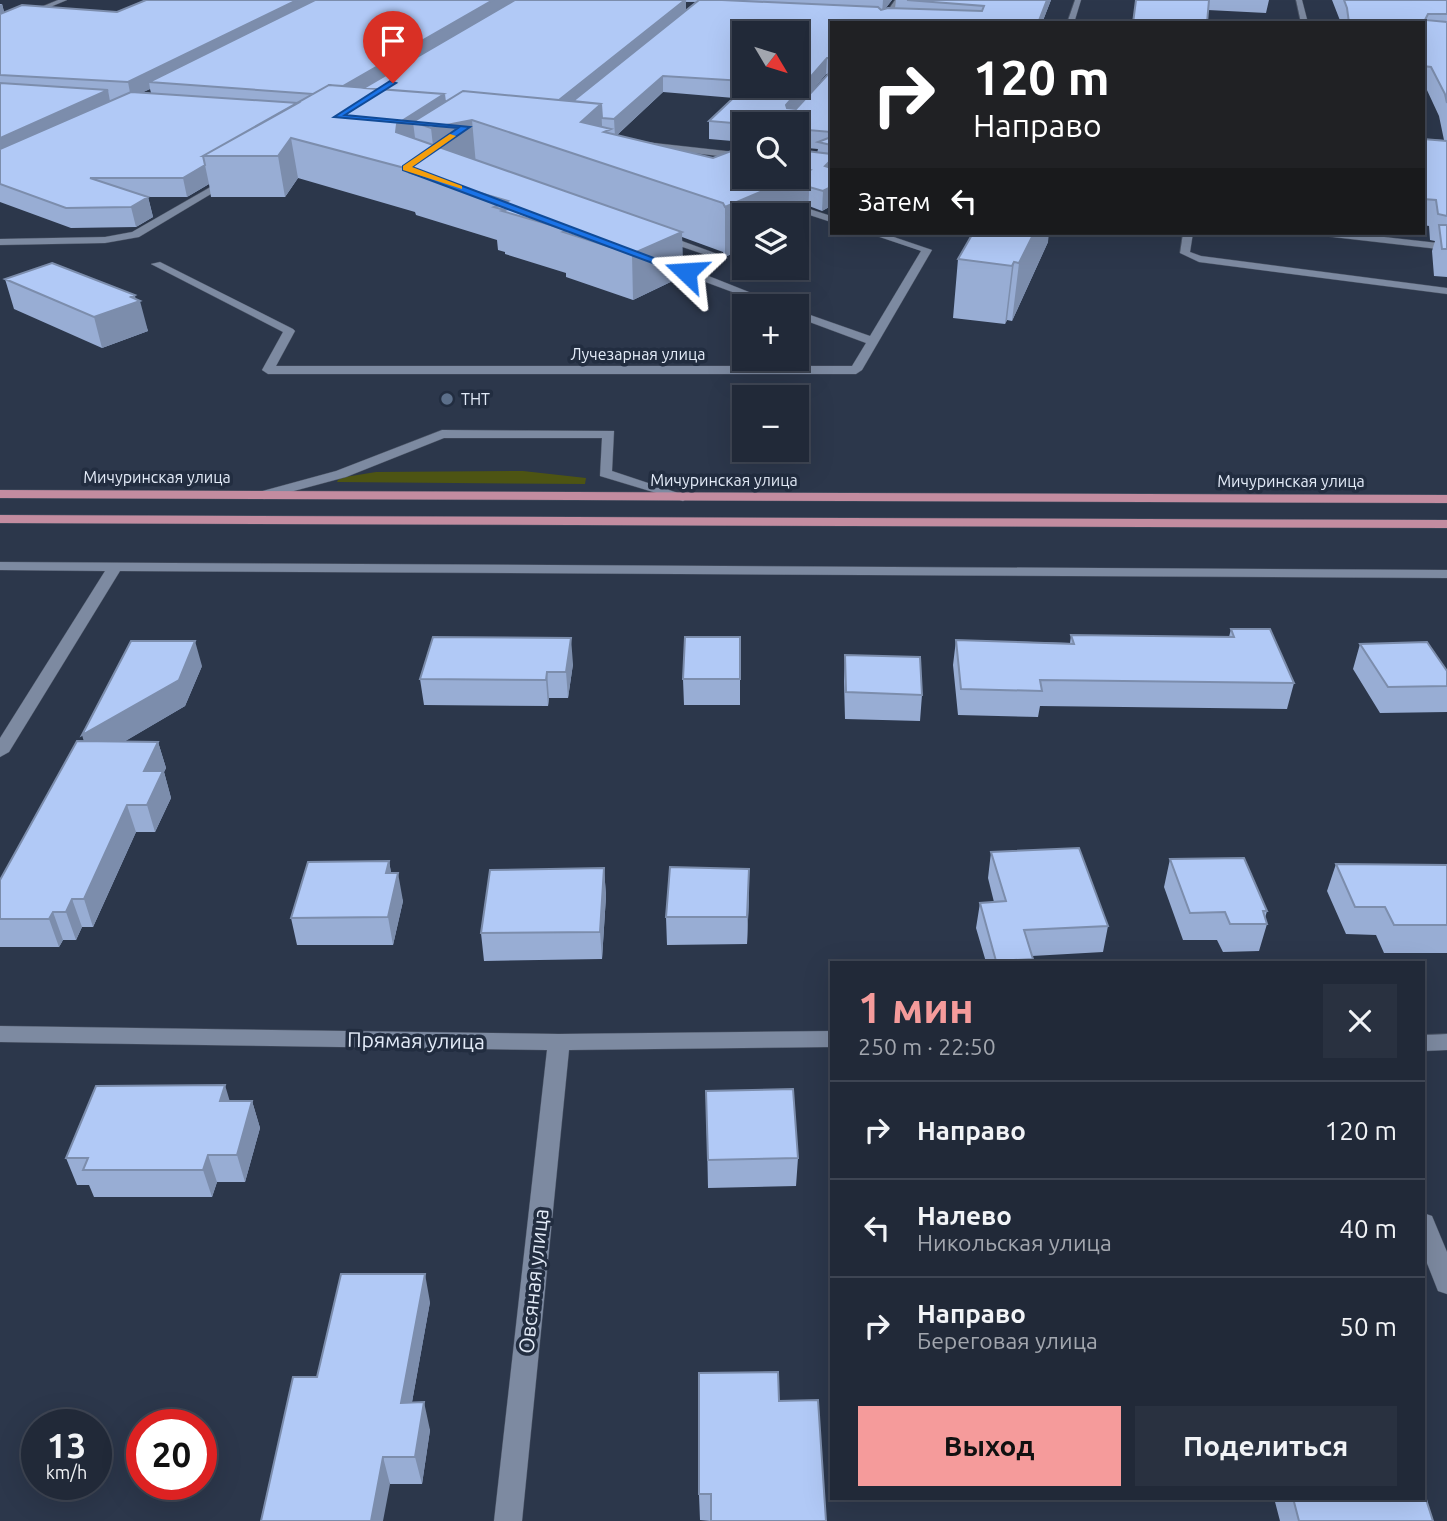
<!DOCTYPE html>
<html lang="ru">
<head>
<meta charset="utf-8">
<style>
  body { margin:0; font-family:Ubuntu,sans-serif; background:#293140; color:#f1f3f6; height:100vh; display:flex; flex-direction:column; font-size:26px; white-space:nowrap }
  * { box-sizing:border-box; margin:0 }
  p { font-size:23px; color:#a2a6ae }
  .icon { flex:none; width:38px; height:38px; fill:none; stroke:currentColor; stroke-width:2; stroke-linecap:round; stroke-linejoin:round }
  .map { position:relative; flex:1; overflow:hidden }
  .side { position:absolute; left:830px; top:961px; width:595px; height:539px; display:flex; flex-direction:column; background:#212938; border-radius:0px; box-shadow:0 7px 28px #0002,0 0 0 2px #3e4553 }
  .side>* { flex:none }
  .hud { position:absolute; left:830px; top:21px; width:595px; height:214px; border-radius:0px; box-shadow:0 7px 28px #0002,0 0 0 2px #3e4553; background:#202124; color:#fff; overflow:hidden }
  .needle { width:46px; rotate:128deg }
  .fabs { position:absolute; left:732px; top:21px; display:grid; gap:14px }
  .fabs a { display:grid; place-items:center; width:77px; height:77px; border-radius:0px; background:#212938; box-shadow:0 7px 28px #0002,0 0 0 2px #3e4553; font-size:35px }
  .speed { position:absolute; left:21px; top:1409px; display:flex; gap:14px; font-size:35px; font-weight:700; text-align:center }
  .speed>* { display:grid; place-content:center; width:91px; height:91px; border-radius:50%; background:#212938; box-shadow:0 7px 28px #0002,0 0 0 2px #3e4553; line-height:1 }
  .speed small { font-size:18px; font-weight:400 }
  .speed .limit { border:10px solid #d22; background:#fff; color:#111 }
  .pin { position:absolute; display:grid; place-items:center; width:60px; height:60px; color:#fff; margin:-72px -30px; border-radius:50% 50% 50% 0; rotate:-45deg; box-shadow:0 0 7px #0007 }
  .pin .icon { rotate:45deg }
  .me { position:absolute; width:77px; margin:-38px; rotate:290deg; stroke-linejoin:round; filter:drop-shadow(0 0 5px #0008) }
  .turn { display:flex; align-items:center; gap:24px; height:147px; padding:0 28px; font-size:32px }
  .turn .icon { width:91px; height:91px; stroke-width:2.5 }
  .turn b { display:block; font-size:49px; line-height:60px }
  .then { display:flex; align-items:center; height:66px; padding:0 28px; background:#0003; gap:14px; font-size:26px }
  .round { display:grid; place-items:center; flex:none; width:74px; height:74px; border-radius:0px; background:#293140 }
  .summary { display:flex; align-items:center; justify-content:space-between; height:119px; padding:0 28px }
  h1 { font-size:42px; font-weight:600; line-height:52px; color:#f59b9b }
  .button { display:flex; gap:14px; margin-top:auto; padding:14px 28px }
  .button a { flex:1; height:80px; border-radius:0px; background:#f59b9b; color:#111; font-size:28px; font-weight:600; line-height:80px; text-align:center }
  .button a+a { background:#293140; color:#f1f3f6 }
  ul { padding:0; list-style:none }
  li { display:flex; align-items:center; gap:21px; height:98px; padding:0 28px; border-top:2px solid #3e4553 }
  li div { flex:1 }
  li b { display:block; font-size:26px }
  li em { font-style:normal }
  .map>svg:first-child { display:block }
</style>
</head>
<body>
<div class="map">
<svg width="1447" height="1521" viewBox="0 0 1447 1521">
  <rect width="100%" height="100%" fill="#2c374b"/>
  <path fill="#4d5413" d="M523,471L586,478L585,484L337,482L339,478L376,472Z"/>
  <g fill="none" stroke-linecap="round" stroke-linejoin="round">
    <g stroke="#4a5364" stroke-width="1">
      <path id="minor" d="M58,0H67L0,28V24Z
        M895,0H901L886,23H879Z
        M1075,0H1081L1074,23H1067Z
        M1296,0H1302L1308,23H1301Z
        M645,142L744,153V159L642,147Z
        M228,177L236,179L139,237L105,243L0,245V239L105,237L132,232Z
        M788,202L831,216V222L785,207V203Z
        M660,233L723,256L696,271L784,306H770L657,264V260L661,259L686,268L709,256L656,238V234Z
        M868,233H882L932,250L862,370L856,374H268L262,370L283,332L151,264L160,262L293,329L295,331L276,366H852L866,343L796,317V310L870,336L921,251Z
        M1183,233H1193L1190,252L1201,256L1447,288V294L1199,262L1180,253Z
        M1319,233H1348L1447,244V250L1324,236Z
        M442,430L614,431L612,471L690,497L683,501L600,476L602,438H444L346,477L264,499L257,495L259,492L336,471Z
        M0,562L1447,570V578L120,571L9,752L0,757V738L105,571L0,570Z
        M0,1026L559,1034L831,1031V1047L569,1050L522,1521H494L547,1050L0,1042Z
        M1447,1034V1050L1423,1051V1035Z
        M1423,1213L1432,1216L1447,1252V1294L1438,1291L1423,1253Z"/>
    </g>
    <g stroke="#4a5364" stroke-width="1">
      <path id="major" d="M0,490L1447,495V503L0,498Z
        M0,515L1447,520V528L0,523Z"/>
    </g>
    <use href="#minor" fill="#7d8aa1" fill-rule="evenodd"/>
    <use href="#major" fill="#c38ca0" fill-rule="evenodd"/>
  </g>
  <path fill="#98add4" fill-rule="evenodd" d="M146,0H892L885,9L895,8L896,0H1051L1042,23H831V206L822,211L809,206L808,217L744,215V248L725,257L723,252L682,237L683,276L633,300L566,277V273L505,254V252L498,250L497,240L416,215L415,212L298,178L285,197H211L209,184L187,197H147H148L153,217L136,227L71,228L0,202V4H2L4,12H117ZM686,2H697L686,11ZM744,33L796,86H744ZM826,74H828L802,103ZM150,89L151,93L143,92ZM663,92L734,98L709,121V139L744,142V124H796V147L818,149L817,153L744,177L617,135Z
    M1136,0H1269L1266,13L1208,10Z
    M1332,0H1447V277L1434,276L1432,251L1435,241L1430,240L1429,226L1423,225V139L1444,140L1439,116L1426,88H1423V23H1341Z
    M1048,242L1012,321L1007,320L1005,324L953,318L958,259Z
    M5,279L136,299L148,331L102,348L14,309Z
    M1231,629L1294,683L1287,709L1040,706L1038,717L958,715L953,665L956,640L1070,643L1071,635L1229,637Z
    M740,637V705H684L683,679Z
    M1360,644L1447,671V712L1380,713L1353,669Z
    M845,655L922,695L920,721L845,719L844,681Z
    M573,664L568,698H549L548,706L424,705L420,679Z
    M202,666L185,706L125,741L158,742L166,768L164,772L171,798L155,832H136L93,927H82L76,940H63L59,947H0V919L84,741Z
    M991,852L1108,926L1103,952L1032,956V962H986L976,928L980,903L994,902L988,878Z
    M1170,859L1267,911L1265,918L1267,924L1259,951L1223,952L1217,940H1183L1164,887Z
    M389,861L391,873L403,901L393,945H297L291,918Z
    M1336,864L1447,865V953H1384L1376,935L1346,934L1327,891Z
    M604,868L606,896L602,959L484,961L481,933Z
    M749,896L747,944L667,945L666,917Z
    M706,1091L798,1158L796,1186L708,1188Z
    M230,1101H252L260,1128L245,1182H217L212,1197H94L89,1185H77L66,1158Z
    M430,1302L412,1402L430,1430L422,1484H390L317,1377Z
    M779,1401L711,1521L700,1520L699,1494Z
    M1274,1498H1423L1433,1521H1280Z"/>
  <path fill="#7c8dac" d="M297,0H329L149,82L150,89L131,98L128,82Z
    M493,0H519L347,98L328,95Z
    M686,0V12L557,113L541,115Z
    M883,0H892L882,13Z
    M1047,0H1051L1042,23H1038Z
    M2,4L6,19L0,22V5Z
    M827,58L826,74L786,122V105Z
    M663,76V92L615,137L614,119Z
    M108,90L111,107L0,158V138Z
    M444,94L472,120L476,165L436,173L431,128L413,122L417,153L396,132L397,124Z
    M601,104L603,147L581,122Z
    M291,138L298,178L285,197L278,156Z
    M831,160V178L825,166Z
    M205,165L209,184L187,197L183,178Z
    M810,170L808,217L796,223V215H744V248L725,257V207Z
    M831,187V206L822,211L823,191Z
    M148,197L153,217L136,227L131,207Z
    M682,232L683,276L633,300L632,254Z
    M1034,233H1049L1048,242L1012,321L1019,263Z
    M1014,262L1007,320L1005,324L1012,266Z
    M135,295L136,302L140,301L148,331L102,348L94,317Z
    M571,638L573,664L568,698L566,672Z
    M195,641L202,666L185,706L90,762L82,735Z
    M547,672L549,698L548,706L546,680Z
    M158,742L166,768L164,772L171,798L155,832L147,805L144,771Z
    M127,805L136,832L93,927L84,899Z
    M389,861L394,889L386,873Z
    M604,868L606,896L602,959L600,932Z
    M749,869V896L747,944V917Z
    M398,873L403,901L393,945L388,917Z
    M72,899L82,927L76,940L66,912Z
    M53,912L63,940L59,947L49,919Z
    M225,1085L233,1112L220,1101Z
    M252,1101L260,1128L245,1182L237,1155Z
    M208,1155L217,1182L212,1197L203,1170Z
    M425,1274L430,1302L407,1430L401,1403Z
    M424,1402L430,1430L422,1484L415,1457Z
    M383,1457L390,1484L383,1521H371Z"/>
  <path fill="#b1c9f6" stroke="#7c8dac" stroke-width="2" d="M146,0H297L128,82L0,75V14L22,5L117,12Z
    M315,0H493L343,86L329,85L313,94L149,82Z
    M515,0H685L559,100L463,91L445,102L444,94L364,88Z
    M699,0H722L878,7L881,10L888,8L982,11L984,6L907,0H1047L1038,23H831V58H827L786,105L787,108L796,109L831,71V132L796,129V124H745L709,121L746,86H796V33H744V81L663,76L614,119L602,118L601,104L573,101Z
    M1136,0H1209L1207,23H1133Z
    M1344,0H1447V14H1428L1425,20L1447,22V103L1445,94L1431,67L1423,66V23H1349L1347,8Z
    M0,83L108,90L0,138Z
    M329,85L444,94L397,124L396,132L682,232L632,254L563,232L568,230L502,211L505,210L494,207L508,201L411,173L416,171L291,138L278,156H203Z
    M463,91L601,104L581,122L611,129L604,132L713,158L739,148L744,150V177H795L725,207L723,203L472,120L431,128L413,122Z
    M131,92L298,103L203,156L205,165L183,178H90L148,197L131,207L66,208L0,184V149Z
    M831,137V145L818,142Z
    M1423,139L1447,141V216L1438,214L1436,200L1423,199Z
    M798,150L831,154V160L825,166L831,168V187L823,191L809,187L810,170L796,166V151Z
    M796,166L810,170L796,176Z
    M1439,225H1447V249H1442Z
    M973,233H1034L1019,263L1014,262L1012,266L958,259Z
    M52,263L135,295L131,297L140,301L94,317L5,279Z
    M1231,629H1270L1294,683L1040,680L1042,691L961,689L956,640L1074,644L1071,635L1234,637Z
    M433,637L571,638L566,672H547L546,680L420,679Z
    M685,637H740V679H683Z
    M131,641H195L179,680L82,735Z
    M1427,642L1447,671V686L1388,687L1360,644Z
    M845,655L920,657L922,695L846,692Z
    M77,741L158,742L144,771H163L147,805H127L84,899H72L66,912H53L49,919H0V880Z
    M1079,848L1108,926L1024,930L1033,959L996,961L980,903L1006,901L991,852Z
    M1244,858L1267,911H1263L1267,924H1230L1225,912L1190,913L1170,859Z
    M389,861L386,873H398L388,917L291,918L308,862Z
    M1336,864L1447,865V925H1394L1385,907H1355Z
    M670,867L749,869L747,917H666Z
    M604,868L600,932L481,933L490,870Z
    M225,1085L220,1101H252L237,1155H208L203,1170H83L88,1158H66L96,1086Z
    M793,1089L798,1158L708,1160L706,1091Z
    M341,1274H425L401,1403L424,1402L415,1457H383L371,1521H261L293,1377H317Z
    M778,1372L779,1401L818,1400L826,1521H711V1494H699V1373Z
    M1423,1490L1433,1521H1299L1293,1498H1423Z"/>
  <path fill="#1a73e8" stroke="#114b97" stroke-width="2" d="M390,81L396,83L345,115L470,127L412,167L691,272L682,274L403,170V166L458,128L334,117Z"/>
  <path fill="#f59e0b" d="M450,134L456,136L412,167L462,186V189L403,170V166Z"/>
  <circle fill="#5c6f8a" stroke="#222d40" stroke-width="2.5" cx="447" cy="399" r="7"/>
  <g text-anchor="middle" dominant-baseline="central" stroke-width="7" stroke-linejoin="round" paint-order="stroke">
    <g font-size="16" fill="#e3ebf8" stroke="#222d40">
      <text x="638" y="354">Лучезарная улица</text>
      <text x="157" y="477">Мичуринская улица</text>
      <text x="724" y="480">Мичуринская улица</text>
      <text x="1291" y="481">Мичуринская улица</text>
    </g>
    <g font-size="16" fill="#e3ebf8" stroke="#222d40" text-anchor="start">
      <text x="461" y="399">ТНТ</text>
    </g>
    <g font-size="21" fill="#e3ebf8" stroke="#222d40">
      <text transform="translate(416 1040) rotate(1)">Прямая улица</text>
      <text transform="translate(533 1281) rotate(-84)">Овсяная улица</text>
    </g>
  </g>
</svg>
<div class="fabs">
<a><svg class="needle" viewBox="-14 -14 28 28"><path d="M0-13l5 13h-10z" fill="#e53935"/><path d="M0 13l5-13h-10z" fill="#a2a6ae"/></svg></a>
<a><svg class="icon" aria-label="search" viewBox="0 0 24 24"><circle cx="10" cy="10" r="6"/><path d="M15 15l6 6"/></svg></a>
<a><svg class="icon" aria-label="layers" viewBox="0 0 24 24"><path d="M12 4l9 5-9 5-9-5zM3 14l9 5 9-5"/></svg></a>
<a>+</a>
<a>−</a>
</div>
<div class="speed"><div>13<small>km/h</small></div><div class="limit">20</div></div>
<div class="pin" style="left:393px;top:83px;background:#d93025"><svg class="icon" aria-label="arrive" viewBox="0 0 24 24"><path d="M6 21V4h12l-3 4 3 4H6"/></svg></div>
<svg class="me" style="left:686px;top:272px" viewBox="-20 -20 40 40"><path d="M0-17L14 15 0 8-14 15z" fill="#1a73e8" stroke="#fff" stroke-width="4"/></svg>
<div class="hud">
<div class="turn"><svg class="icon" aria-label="right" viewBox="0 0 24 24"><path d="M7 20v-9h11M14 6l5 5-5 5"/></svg><div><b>120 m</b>Направо</div></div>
<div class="then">Затем<svg class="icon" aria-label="left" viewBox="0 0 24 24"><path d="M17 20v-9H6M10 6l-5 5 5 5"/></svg></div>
</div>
<section class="side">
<div class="summary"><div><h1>1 мин</h1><p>250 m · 22:50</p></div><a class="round"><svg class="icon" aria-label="close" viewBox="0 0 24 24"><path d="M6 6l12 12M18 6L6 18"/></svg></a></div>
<ul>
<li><svg class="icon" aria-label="right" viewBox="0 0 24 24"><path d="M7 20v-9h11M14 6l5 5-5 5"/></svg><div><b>Направо</b></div><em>120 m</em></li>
<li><svg class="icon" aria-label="left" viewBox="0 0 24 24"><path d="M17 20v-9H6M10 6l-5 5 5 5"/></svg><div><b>Налево</b><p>Никольская улица</p></div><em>40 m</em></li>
<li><svg class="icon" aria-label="right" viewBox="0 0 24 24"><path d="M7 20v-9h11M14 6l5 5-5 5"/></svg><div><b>Направо</b><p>Береговая улица</p></div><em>50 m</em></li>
</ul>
<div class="button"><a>Выход</a><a>Поделиться</a></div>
</section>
</div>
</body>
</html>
